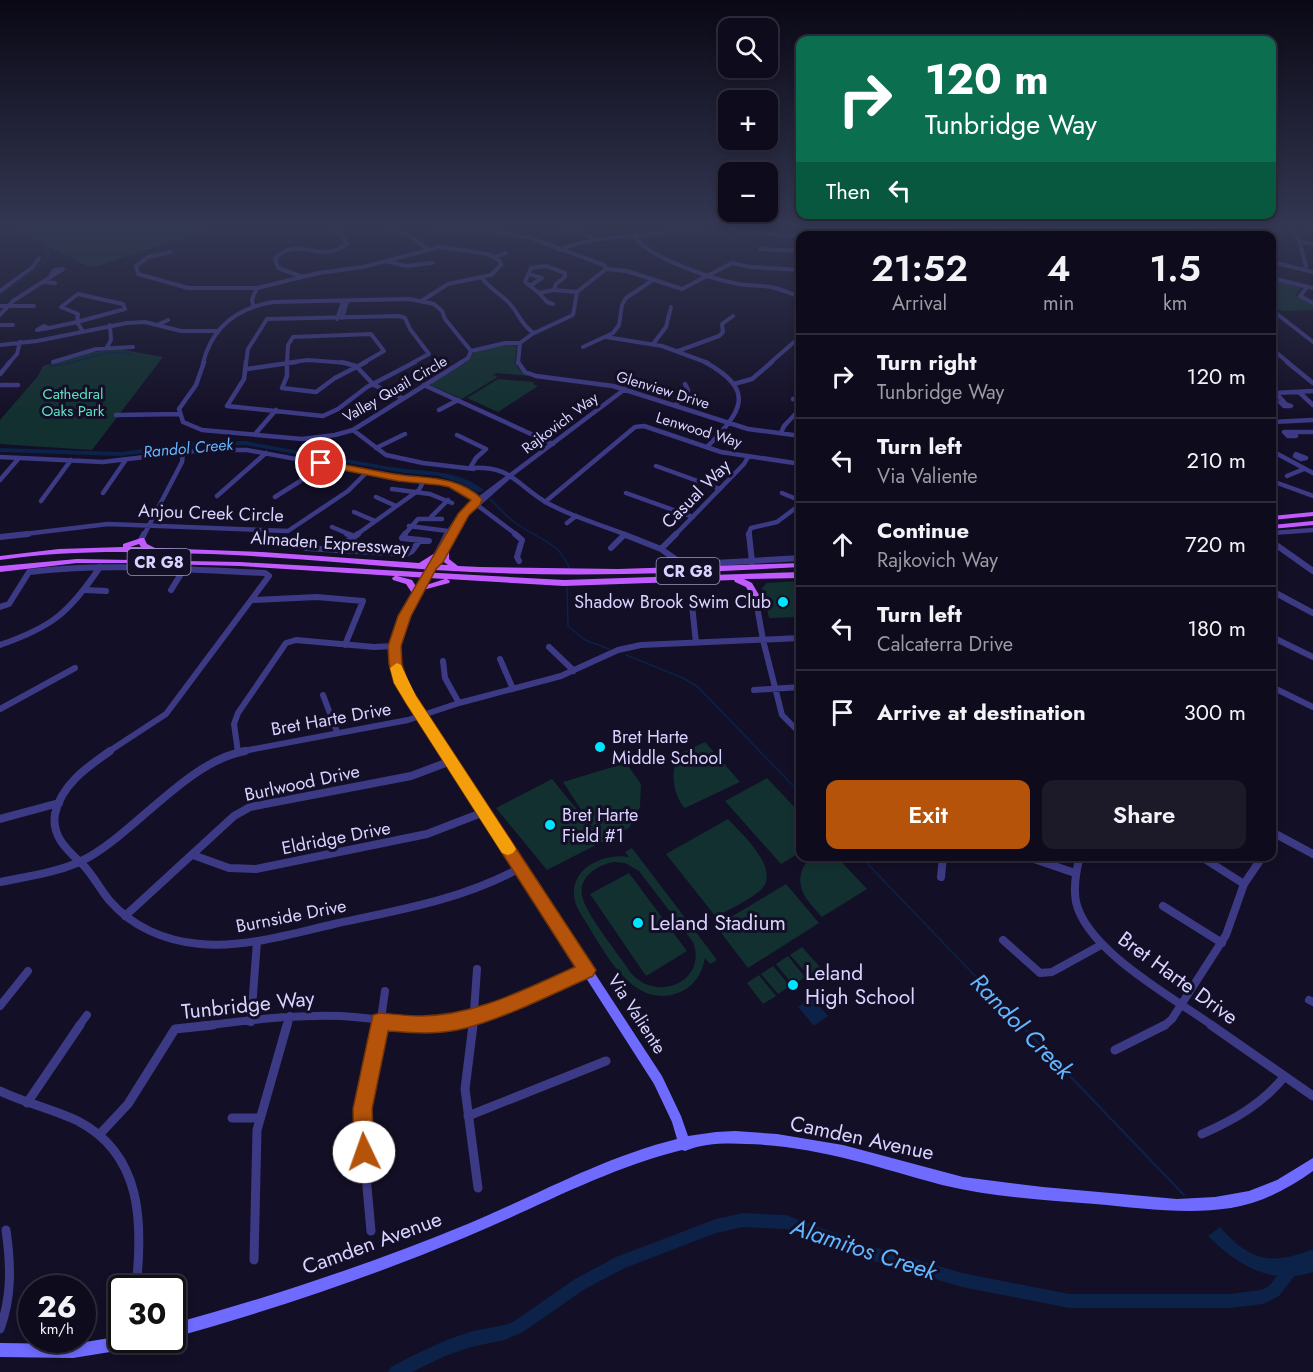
<!DOCTYPE html>
<html lang="en">
<head>
<meta charset="utf-8">
<style>
  body { margin:0; font-family:Jost,sans-serif; background:#1c1929; color:#f1f3f6; height:100vh; display:flex; flex-direction:column; font-size:22px; white-space:nowrap }
  * { box-sizing:border-box; margin:0 }
  p { font-size:20px; color:#9b9ba3 }
  .icon { flex:none; width:33px; height:33px; fill:none; stroke:currentColor; stroke-width:2; stroke-linecap:round; stroke-linejoin:round }
  .map { position:relative; flex:1; overflow:hidden }
  .details { position:absolute; left:796px; top:231px; width:480px; height:630px; display:flex; flex-direction:column; background:#0e0b1c; border-radius:12px; box-shadow:0 3px 9px #0003,0 0 0 2px #2e2b3b }
  .details>* { flex:none }
  .hud { position:absolute; left:796px; top:36px; width:480px; height:183px; border-radius:12px; box-shadow:0 3px 9px #0003,0 0 0 2px #2e2b3b; background:#0b6e4f; color:#fff; overflow:hidden }
  .fabs { position:absolute; left:718px; top:18px; display:grid; gap:12px }
  .fabs a { display:grid; place-items:center; width:60px; height:60px; border-radius:12px; background:#0e0b1c; box-shadow:0 3px 9px #0003,0 0 0 2px #2e2b3b; font-size:30px }
  .speed { position:absolute; left:18px; top:1275px; display:flex; gap:12px; font-size:30px; font-weight:700; text-align:center }
  .speed>* { display:grid; place-content:center; width:78px; height:78px; border-radius:50%; background:#0e0b1c; box-shadow:0 3px 9px #0003,0 0 0 2px #2e2b3b; line-height:1 }
  .speed small { font-size:15px; font-weight:400 }
  .speed .limit { border:3px solid #111; border-radius:9px; background:#fff; color:#111 }
  .pin { position:absolute; display:grid; place-items:center; width:51px; height:51px; color:#fff; margin:-26px; border:3px solid #fff; border-radius:50%; box-shadow:0 2px 6px #0007 }
  .me { position:absolute; width:66px; margin:-33px; rotate:357deg; stroke-linejoin:round; filter:drop-shadow(0 0 4px #0008) }
  .turn { display:flex; align-items:center; gap:21px; height:126px; padding:0 30px; font-size:27px }
  .turn .icon { width:78px; height:78px; stroke-width:2.5 }
  .turn b { display:block; font-size:42px; line-height:51px }
  .then { display:flex; align-items:center; height:57px; padding:0 30px; background:#0003; gap:12px; font-size:22px }
  .eta { display:flex; justify-content:space-evenly; align-items:center; height:102px; text-align:center }
  .eta b { font-size:36px; font-weight:600; line-height:42px }
  .primary-button { display:flex; gap:12px; margin-top:auto; padding:12px 30px }
  .primary-button a { flex:1; height:69px; border-radius:12px; background:#b45309; color:#fff; font-size:24px; font-weight:600; line-height:69px; text-align:center }
  .primary-button a+a { background:#1c1929; color:#f1f3f6 }
  ul { padding:0; list-style:none }
  li { display:flex; align-items:center; gap:18px; height:84px; padding:0 30px; border-top:2px solid #2e2b3b }
  li div { flex:1 }
  li b { display:block; font-size:22px }
  li em { font-style:normal }
  .map>svg:first-child { display:block }
</style>
</head>
<body>
<div class="map">
<svg width="1313" height="1372" viewBox="0 0 1313 1372">
  <rect width="100%" height="100%" fill="#130f26"/>
  <path fill="#12302f" fill-rule="evenodd" d="M9,226H218L184,238L187,240L179,239L91,268Z
    M1058,226H1191L1193,235H1076Z
    M1272,280L1300,287L1301,288L1295,295L1313,305V310L1282,311L1272,306Z
    M506,344L517,346L515,363L520,370L529,376L496,373L493,375L497,376L496,378L462,399L430,385L431,382L464,364L474,352Z
    M119,349L163,357L92,450L0,444V420L38,376L43,366L84,353Z
    M498,379L534,382L533,384L538,386L498,412L467,398Z
    M801,581V617L769,618L762,588L767,583Z
    M705,742L740,782L685,808C673,797 668,765 682,753C689,749 698,745 705,742Z
    M626,763L641,784L640,807L629,828L547,870L496,808L552,779L597,834L563,782Z
    M767,778L801,814V852L781,864L725,801Z
    M728,819C741,833 777,865 764,886C758,896 728,910 716,917L666,854Z
    M632,848L717,960L710,964L705,958C702,974 694,987 678,993C630,1011 600,943 579,911C560,876 597,852 629,857L625,852ZM614,862L625,863L639,871L693,942C708,982 656,1003 631,973C620,956 588,917 583,899C576,879 596,865 614,862Z
    M810,857H837L867,889L822,917C804,898 790,882 810,857Z
    M629,873L687,951L646,976L590,894Z
    M786,884L819,923L748,968L716,926Z
    M802,947L820,967L808,975L790,955Z
    M788,956L805,977L793,985L776,964Z
    M773,966L790,986L778,994L761,974Z
    M759,975L776,996L763,1004L747,983Z"/>
  <path fill="#0c2248" d="M812,997L828,1016L814,1026L798,1007Z
    M1220,1227C1250,1261 1271,1266 1313,1249V1272C1271,1286 1237,1265 1208,1236Z"/>
  <g fill="none" stroke-linecap="round" stroke-linejoin="round">
    <path stroke="#0c2248" stroke-width="1.5" d="M17,226L50,237
      M0,294C18,283 36,272 49,255L47,252L54,243L51,233L58,226
      M50,364V366C79,366 102,346 133,355
      M490,499C498,507 505,515 514,522C535,538 561,542 570,570
      M567,587L568,626L585,640L609,649
      M626,655L683,678L698,687L801,794
      M860,856L1023,1026"/>
    <path stroke="#0c2248" stroke-width="2" d="M1021,1025L1184,1195"/>
    <path fill="#0c2248" fill-rule="evenodd" d="M245,441C294,450 342,458 391,467C422,472 458,469 484,490L480,492H477L463,484L439,476L404,473L245,445L196,446L121,456L0,452V448L121,452L196,442Z
      M743,1213L786,1215L867,1245L962,1273L1069,1294H1229L1261,1290L1269,1286L1290,1259L1313,1250V1264L1300,1269L1279,1296L1263,1304L1229,1308H1069L962,1287L867,1259L786,1229L743,1227L716,1233L625,1268L585,1289L523,1332L504,1340L471,1347L445,1356L412,1372H388L391,1367C416,1354 441,1341 467,1333C482,1328 498,1328 513,1322L575,1279L616,1257L716,1219Z"/>
    <path stroke="#3d3a85" stroke-width="4" d="M436,226L443,230L484,231L528,237L604,265L606,269L577,292L573,315L532,334L520,343L518,363
      M563,226L592,237
      M721,226L746,232L801,236
      M1029,226L1052,236
      M1212,226L1215,236
      M1251,226L1257,236
      M1294,226L1292,229L1299,240L1306,266L1304,270
      M1305,226L1313,229
      M385,230L408,235L428,249
      M635,235C642,256 716,280 738,284C750,286 763,285 775,288C783,290 792,294 801,297
      M807,236H853
      M873,236L891,229L948,226
      M987,236L1000,226
      M1299,242L1313,244
      M760,249L801,251
      M559,250C605,231 654,240 701,226
      M171,252L148,257L136,266L138,274L188,288H257L319,273L363,267L440,247L488,254L500,261L501,265L491,275L448,284L423,300
      M495,257L506,253
      M386,261L406,266L432,263
      M1272,262L1313,272
      M546,266L565,273V277L556,284L554,290L539,293L525,282L531,268Z
      M606,269L627,271L682,289L732,263L750,267L801,270
      M528,274L542,278L531,285
      M303,277L278,268L275,258C300,235 321,265 347,244L338,231L329,226
      M482,278C490,289 501,294 510,304C519,314 522,326 534,333
      M1272,278L1313,288
      M43,282L55,283
      M1307,287L1300,296L1313,303
      M554,290L577,292
      M0,291L33,267L39,258
      M539,293L547,302L553,304
      M78,294L123,304L125,309L77,322L78,314L61,307Z
      M0,306H34
      M253,306L252,299L257,288
      M1272,310L1313,342
      M0,315L13,301L63,269L54,270L50,277
      M342,318L347,302
      M337,319L343,302
      M77,322L82,330
      M0,325H13
      M157,325L168,320
      M44,326L49,328L37,330Z
      M49,328L77,322
      M606,337L662,346L708,363
      M653,344L666,327L671,307
      M0,345L37,341L127,323L145,322L181,331H219
      M107,347L111,340L110,325
      M583,347L613,333L619,325L622,305L626,298L653,280
      M1272,349L1289,363
      M471,351L505,343H520
      M678,351L719,336L723,332L722,324L733,316
      M53,362L96,349L133,347
      M9,363L17,354L20,342
      M203,363C212,327 237,308 273,302L409,299L434,304L442,311L445,319L471,351L468,358L460,363
      M246,363L248,349L267,319L399,316L405,318L410,329L429,354L412,363
      M286,363L308,360L347,363
      M287,363L288,345L293,337L371,334L384,351L363,363
      M770,363L801,336"/>
    <path stroke="#3d3a85" stroke-width="4.5" d="M204,362L196,385L179,409L183,422L202,430L302,439L335,435L353,430L462,362
      M246,362L244,379L227,406L323,416L338,409L367,387L415,362
      M287,362V376L282,388L316,392L335,378L366,362
      M341,362L356,366L374,385L402,398
      M518,362L525,372L536,376L613,386L748,429L801,436
      M705,362C757,391 742,411 707,447
      M1287,362L1313,383
      M247,369L296,362
      M0,374L10,362
      M734,384L752,379L772,362
      M0,385H18
      M424,385L553,444
      M1272,389L1284,402
      M1299,392L1313,405
      M1275,393L1313,391
      M793,399L801,401
      M1280,402L1291,406H1284Z
      M675,405L686,396L688,390L685,384
      M439,410L458,400
      M116,415L179,414
      M1272,422L1313,420
      M353,430L386,455L423,463L474,469
      M256,433L276,410
      M781,433L784,426L801,408
      M1294,434L1296,436H1288L1284,432H1313
      M457,435L486,449L476,458L470,468
      M1272,435L1276,434
      M376,448L405,434
      M1272,451L1313,473
      M1296,454L1306,458L1301,459L1295,456Z
      M0,457L103,462L203,450H247L398,478L440,482L453,485L476,499
      M656,466L720,489
      M470,468C511,466 514,482 544,501C566,515 602,525 627,535
      M1287,476L1304,469
      M0,480L19,458
      M1272,481L1313,496
      M392,489L430,494L452,503
      M103,493L125,461
      M626,493L693,517
      M782,493L801,501
      M217,496L266,453
      M275,497L305,478L321,463
      M376,497L396,506
      M41,501L71,460
      M545,502L635,427L644,426L721,452L801,464
      M477,505L517,535
      M354,512L375,521
      M431,517L448,500
      M567,523L576,516
      M409,526L448,531
      M332,527L351,535
      M1272,533L1313,530
      M16,535L108,524L288,531L348,491L367,472
      M144,535L182,462L183,453
      M356,535L419,490L424,480
      M404,535L418,519H442
      M446,535L463,511L625,389
      M453,535L464,517L510,476
      M675,535L744,464L748,457
      M748,535L751,528L777,522L801,504"/>
    <path stroke="#3d3a85" stroke-width="6" d="M347,534L353,536
      M405,534L402,538L429,541
      M515,534L522,540L517,557L519,561
      M623,534L661,549L678,561L697,564L801,558
      M749,534L752,562
      M0,537L28,534
      M141,540L144,534
      M1272,542L1313,571
      M306,548L406,554L412,551L420,540
      M611,548L624,535
      M661,549L676,534
      M335,550L358,534
      M431,566L447,534
      M431,566L437,562L454,534
      M85,590L106,591
      M171,590L184,569
      M1272,591L1313,613
      M755,595L763,640L782,715L801,734
      M253,600L317,597L363,601L345,645
      M692,605L696,643
      M0,607L9,604L29,572C107,562 187,570 265,573L269,576L166,714L108,752
      M1272,637L1313,657
      M0,645C52,627 69,613 100,567
      M549,647L574,671
      M500,659L513,689
      M443,661L445,678L459,703
      M1272,687L1313,707
      M754,690L801,687
      M323,695L337,732
      M0,709L75,668
      M238,752L234,724L238,713L286,643L296,640L374,647L394,646
      M238,752L408,720L459,703L561,676L618,650L641,645L801,638"/>
    <path stroke="#3d3a85" stroke-width="8" d="M110,751C87,767 61,785 55,814C51,838 70,852 85,867C94,877 100,889 109,900C132,927 165,941 200,944C245,948 291,934 334,924C399,910 461,900 520,868
      M0,819L59,803
      M1272,832L1313,854
      M193,855L229,868L256,869L427,834L484,812
      M1025,856L1075,873
      M1080,856C1076,871 1073,886 1076,902C1087,951 1174,998 1213,1026
      M1200,856L1244,884
      M941,877L943,856
      M0,882C29,876 63,872 89,857C139,828 189,761 245,751
      M1163,906L1222,943
      M125,916L234,816L250,807L411,776L451,761
      M1003,940L1040,973L1052,972L1101,945
      M1309,1000L1313,1002
      M0,1006L28,971
      M251,1022L257,941
      M79,1026L87,1015
      M199,1026C246,1021 293,1014 341,1016C382,1018 422,1029 464,1020C504,1011 549,987 587,970
      M287,1026L290,1016
      M380,1026L385,991
      M473,1026L477,969
      M1164,1026L1172,1019L1226,935L1244,884L1263,856"/>
    <path stroke="#3d3a85" stroke-width="9" d="M473,1025L465,1089L478,1188
      M1211,1025L1313,1096
      M1115,1050L1165,1025
      M0,1091C25,1103 53,1109 78,1121C143,1155 143,1224 136,1288
      M27,1103L80,1025
      M468,1116L606,1061
      M232,1118H260
      M1202,1134C1234,1120 1262,1104 1284,1077
      M99,1135L128,1104L175,1029L213,1025
      M371,1231L362,1132L363,1109L380,1025
      M254,1260L257,1130L287,1025
      M0,1329C12,1296 11,1265 6,1230"/>
    <path fill="#6f6bff" fill-rule="evenodd" d="M428,564H431L435,566C422,592 400,619 400,649C400,661 403,672 405,683L662,1076L681,1116L688,1136L716,1132L735,1131L777,1134L843,1145L963,1177L1043,1187L1177,1199L1215,1197L1249,1191L1277,1180L1313,1158V1171C1288,1189 1261,1203 1231,1208C1186,1215 1140,1208 1095,1204C1044,1200 991,1197 942,1185C876,1167 817,1146 747,1144C726,1143 704,1143 685,1151L682,1150C606,1169 538,1207 466,1237C371,1277 272,1310 172,1338V1324C274,1296 373,1263 470,1223C539,1194 604,1157 677,1139L672,1122L654,1084L397,683C394,671 391,658 392,646C395,618 415,588 428,564Z
      M122,1336V1340H148L146,1345L141,1347L73,1358L0,1357V1343L73,1344Z"/>
    <path fill="#c25bff" fill-rule="evenodd" d="M1313,512V516L1272,520V516Z
      M1313,521V525L1272,529V525Z
      M141,538H144L147,544L155,548L262,552L419,563L435,553L439,555L428,564L448,565L441,560V550L445,548L449,550V559L458,566L480,567L618,569L801,563V567C679,574 556,578 434,570C345,563 257,554 167,553C111,551 56,552 0,560V556L59,549L123,547V544ZM139,544L141,547H130Z
      M77,559L240,562L564,580L801,572V578L744,579L752,583L759,595L755,598L752,597L746,587L735,582L734,580L564,586L447,579L450,581L449,583L419,591L421,594L417,597L414,596L406,584L393,580L392,578L395,576L240,566L124,563H77L0,572V566ZM397,576L445,579L417,588L412,580Z"/>
  </g>
  <linearGradient id="sky" x2="0" y2="1"><stop stop-color="#0a0815"/><stop offset="0.54" stop-color="#333752"/><stop offset="1" stop-color="#333752" stop-opacity="0"/></linearGradient>
  <rect width="1313" height="418" fill="url(#sky)"/>
  <path fill="#b45309" stroke="#753606" stroke-width="1.5" d="M321,460C345,465 370,470 394,474C424,479 458,475 482,499L480,505L469,515L443,562L436,569L411,616L401,646L402,664L408,683L416,696L596,970L593,976C552,994 510,1016 466,1028C440,1035 414,1033 388,1031L372,1109L374,1152L371,1159L364,1162L357,1159L354,1152L353,1109L373,1015L380,1013C393,1014 408,1016 421,1016C475,1016 527,988 575,967L406,703L394,683L389,664L388,646L398,616L458,514L471,500L449,487L439,485L398,481L317,465V461Z"/>
  <path fill="#f59e0b" d="M397,663L401,665L416,696L513,844L516,849L513,853L508,855L502,853L406,703L394,683L390,668Z"/>
  <g fill="#00e5ff" stroke="#130f26" stroke-width="2">
    <circle cx="783" cy="602" r="6"/>
    <circle cx="600" cy="747" r="6"/>
    <circle cx="550" cy="825" r="6"/>
    <circle cx="638" cy="923" r="6"/>
    <circle cx="793" cy="985" r="6"/>
  </g>
  <g text-anchor="middle" dominant-baseline="central" stroke-width="6" stroke-linejoin="round" paint-order="stroke">
    <g font-size="15" fill="#d9d4ff" stroke="#130f26">
      <text transform="translate(395 389) rotate(-30)">Valley Quail Circle</text>
      <text transform="translate(663 390) rotate(17)">Glenview Drive</text>
      <text transform="translate(560 423) rotate(-37)">Rajkovich Way</text>
      <text transform="translate(699 430) rotate(17)">Lenwood Way</text>
    </g>
    <g font-size="15" fill="#5fe0c0" stroke="#130f26">
      <text x="73" y="394">Cathedral<tspan x="73" dy="17">Oaks Park</tspan></text>
    </g>
    <g font-size="16" font-style="italic" fill="#62b6ff" stroke="#130f26">
      <text transform="translate(188 448) rotate(-5)">Randol Creek</text>
    </g>
    <g fill="#130f26" stroke="#9e99be" stroke-width="1.5">
      <rect x="127.5" y="549" width="63" height="26" rx="4.5"/>
      <rect x="656.5" y="558" width="63" height="26" rx="4.5"/>
    </g>
    <g font-size="16" font-weight="bold" fill="#d9d4ff">
      <text x="159" y="562">CR G8</text>
      <text x="688" y="571">CR G8</text>
    </g>
    <g font-size="18" fill="#d9d4ff" stroke="#130f26">
      <text transform="translate(696 494) rotate(-45)">Casual Way</text>
      <text transform="translate(211 513) rotate(2)">Anjou Creek Circle</text>
      <text transform="translate(330 543) rotate(4)">Almaden Expressway</text>
      <text transform="translate(331 719) rotate(-10)">Bret Harte Drive</text>
      <text transform="translate(302 783) rotate(-12)">Burlwood Drive</text>
      <text transform="translate(336 838) rotate(-11)">Eldridge Drive</text>
      <text transform="translate(291 916) rotate(-11)">Burnside Drive</text>
      <text transform="translate(637 1014) rotate(57)">Via Valiente</text>
    </g>
    <g font-size="18" fill="#d9d4ff" stroke="#130f26" text-anchor="start">
      <text x="771" y="602" text-anchor="end">Shadow Brook Swim Club</text>
      <text x="612" y="737">Bret Harte<tspan x="612" dy="21">Middle School</tspan></text>
      <text x="562" y="815">Bret Harte<tspan x="562" dy="21">Field #1</tspan></text>
    </g>
    <g font-size="21" fill="#d9d4ff" stroke="#130f26" text-anchor="start">
      <text x="650" y="923">Leland Stadium</text>
      <text x="805" y="973">Leland<tspan x="805" dy="24">High School</tspan></text>
    </g>
    <g font-size="21" fill="#d9d4ff" stroke="#130f26">
      <text transform="translate(1178 978) rotate(36)">Bret Harte Drive</text>
      <text transform="translate(248 1005) rotate(-6)">Tunbridge Way</text>
      <text transform="translate(862 1138) rotate(12)">Camden Avenue</text>
      <text transform="translate(372 1243) rotate(-20)">Camden Avenue</text>
    </g>
    <g font-size="24" font-style="italic" fill="#62b6ff" stroke="#130f26">
      <text transform="translate(1022 1026) rotate(46)">Randol Creek</text>
      <text transform="translate(864 1249) rotate(18)">Alamitos Creek</text>
    </g>
  </g>
</svg>
<div class="fabs">
<a><svg class="icon" aria-label="search" viewBox="0 0 24 24"><circle cx="10" cy="10" r="6"/><path d="M15 15l6 6"/></svg></a>
<a>+</a>
<a>−</a>
</div>
<div class="speed"><div>26<small>km/h</small></div><div class="limit">30</div></div>
<div class="pin" style="left:321px;top:463px;background:#d93025"><svg class="icon" aria-label="arrive" viewBox="0 0 24 24"><path d="M6 21V4h12l-3 4 3 4H6"/></svg></div>
<svg class="me" style="left:364px;top:1152px" viewBox="-20 -20 40 40"><circle r="19" fill="#fff"/><path d="M0-13L10 11 0 6-10 11z" fill="#b45309"/></svg>
<div class="hud">
<div class="turn"><svg class="icon" aria-label="right" viewBox="0 0 24 24"><path d="M7 20v-9h11M14 6l5 5-5 5"/></svg><div><b>120 m</b>Tunbridge Way</div></div>
<div class="then">Then<svg class="icon" aria-label="left" viewBox="0 0 24 24"><path d="M17 20v-9H6M10 6l-5 5 5 5"/></svg></div>
</div>
<section class="details">
<div class="eta">
<div><b>21:52</b><p>Arrival</p></div>
<div><b>4</b><p>min</p></div>
<div><b>1.5</b><p>km</p></div>
</div>
<ul>
<li><svg class="icon" aria-label="right" viewBox="0 0 24 24"><path d="M7 20v-9h11M14 6l5 5-5 5"/></svg><div><b>Turn right</b><p>Tunbridge Way</p></div><em>120 m</em></li>
<li><svg class="icon" aria-label="left" viewBox="0 0 24 24"><path d="M17 20v-9H6M10 6l-5 5 5 5"/></svg><div><b>Turn left</b><p>Via Valiente</p></div><em>210 m</em></li>
<li><svg class="icon" aria-label="ahead" viewBox="0 0 24 24"><path d="M12 20V5M6 11l6-6 6 6"/></svg><div><b>Continue</b><p>Rajkovich Way</p></div><em>720 m</em></li>
<li><svg class="icon" aria-label="left" viewBox="0 0 24 24"><path d="M17 20v-9H6M10 6l-5 5 5 5"/></svg><div><b>Turn left</b><p>Calcaterra Drive</p></div><em>180 m</em></li>
<li><svg class="icon" aria-label="arrive" viewBox="0 0 24 24"><path d="M6 21V4h12l-3 4 3 4H6"/></svg><div><b>Arrive at destination</b></div><em>300 m</em></li>
</ul>
<div class="primary-button"><a>Exit</a><a>Share</a></div>
</section>
</div>
</body>
</html>
